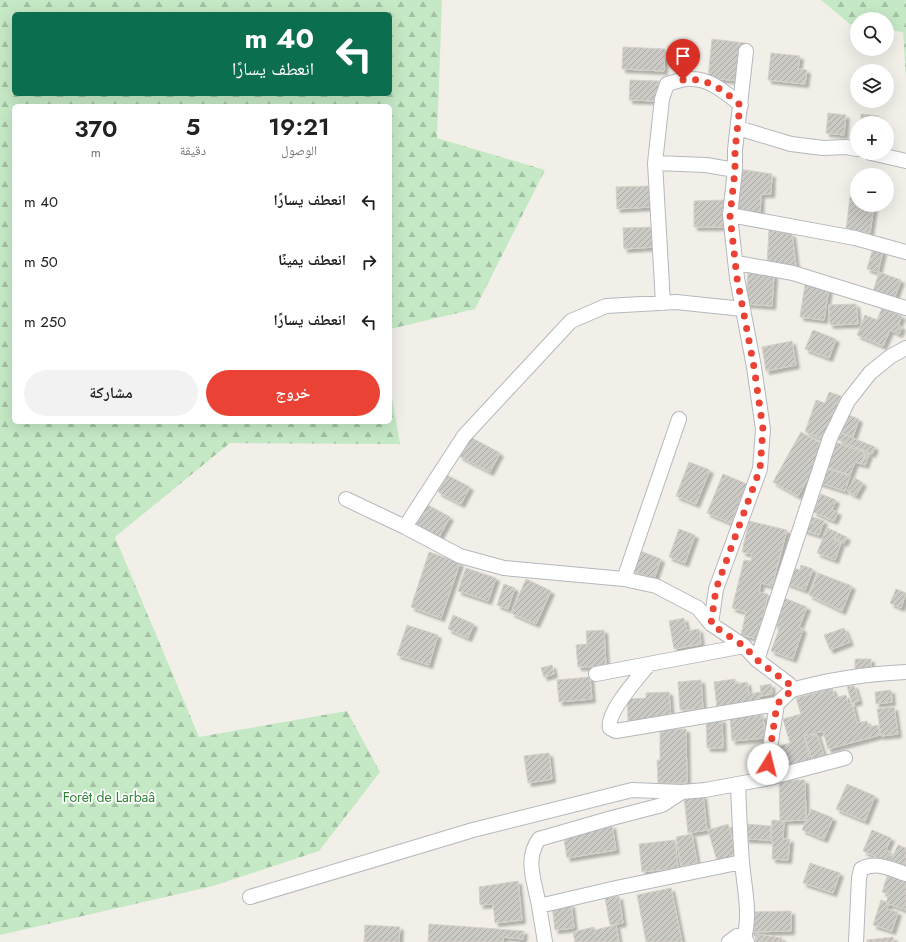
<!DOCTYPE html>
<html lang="ar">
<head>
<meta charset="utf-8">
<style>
  body { margin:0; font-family:Jost,"Noto Naskh Arabic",sans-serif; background:#f2f2f2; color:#222; direction:rtl; height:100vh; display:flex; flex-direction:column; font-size:15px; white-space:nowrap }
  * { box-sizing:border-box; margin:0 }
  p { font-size:13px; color:#767676 }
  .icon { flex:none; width:22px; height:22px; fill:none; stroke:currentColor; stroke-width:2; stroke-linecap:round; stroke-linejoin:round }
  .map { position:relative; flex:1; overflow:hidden; direction:ltr }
  .side { position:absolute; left:12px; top:104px; width:380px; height:320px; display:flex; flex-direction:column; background:#fff; border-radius:6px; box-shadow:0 4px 16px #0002; direction:rtl }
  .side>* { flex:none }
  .top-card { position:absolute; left:12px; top:12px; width:380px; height:84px; border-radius:6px; box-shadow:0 4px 16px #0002; direction:rtl; background:#0b6e4f; color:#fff; overflow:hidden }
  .tools { position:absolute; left:850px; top:12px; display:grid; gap:8px }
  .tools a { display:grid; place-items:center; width:44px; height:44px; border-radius:50%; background:#fff; box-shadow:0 4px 16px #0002; font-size:20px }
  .pin { position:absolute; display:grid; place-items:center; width:34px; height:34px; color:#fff; margin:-41px -17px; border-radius:50% 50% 50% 0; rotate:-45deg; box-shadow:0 0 4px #0007 }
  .pin .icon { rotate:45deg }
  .me { position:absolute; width:44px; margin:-22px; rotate:9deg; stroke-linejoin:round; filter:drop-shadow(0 0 3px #0008) }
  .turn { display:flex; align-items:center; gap:14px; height:84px; padding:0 12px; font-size:18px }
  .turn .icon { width:52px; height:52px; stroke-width:2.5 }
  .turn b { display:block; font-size:28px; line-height:34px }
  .eta { display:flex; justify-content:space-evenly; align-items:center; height:68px; text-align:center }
  .eta b { font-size:24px; font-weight:600; line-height:28px }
  .action { display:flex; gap:8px; margin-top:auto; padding:8px 12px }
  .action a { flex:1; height:46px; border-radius:24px; background:#ea4335; color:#fff; font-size:16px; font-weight:600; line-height:46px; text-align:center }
  .action a+a { background:#f2f2f2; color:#222 }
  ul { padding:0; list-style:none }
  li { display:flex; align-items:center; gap:12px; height:60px; padding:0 12px }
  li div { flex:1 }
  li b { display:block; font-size:15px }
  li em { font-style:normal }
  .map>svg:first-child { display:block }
</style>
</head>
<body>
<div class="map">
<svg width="906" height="942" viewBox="0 0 906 942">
  <defs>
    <pattern id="forest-firs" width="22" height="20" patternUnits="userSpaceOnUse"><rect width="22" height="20" fill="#c5e8c5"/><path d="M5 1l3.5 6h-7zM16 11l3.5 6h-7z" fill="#a3c0a4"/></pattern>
    <pattern id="building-hatch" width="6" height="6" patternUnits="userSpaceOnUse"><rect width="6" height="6" fill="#cccac5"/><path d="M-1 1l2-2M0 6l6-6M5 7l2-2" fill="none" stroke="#a9a8a4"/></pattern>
    <filter id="shadow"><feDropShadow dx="3.5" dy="3.5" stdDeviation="1" flood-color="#0004"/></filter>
  </defs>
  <rect width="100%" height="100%" fill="#f1efe8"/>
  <path fill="url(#forest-firs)" fill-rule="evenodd" d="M0,0H442L437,138L545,170L475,309L390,329V106H14V422H390V385L400,444L230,443L115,537L199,737L347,711L380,772L319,851L213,886L0,935ZM14,14H390V94H14Z
    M821,0H906V79L903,32L887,30V19H857V25L850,24Z"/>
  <path fill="url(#building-hatch)" stroke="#d6d1c6" filter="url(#shadow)" d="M712,39L745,43L741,81L708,78Z
    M623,47L665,49L664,71L622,69Z
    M685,47L686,68H675V48Z
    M771,53L800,56L798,69L807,70L805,84L768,80Z
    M630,80L659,81L658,101L629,100Z
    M828,113L846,115L844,135L826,133Z
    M861,114L879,116L878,123H861Z
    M739,169L772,174L771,194H761L760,215H738Z
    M649,186L650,207L617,209L616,187Z
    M850,197L857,198V205H874L870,233L846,230Z
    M725,200V227H694V201Z
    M654,227L655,247L624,249L623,228Z
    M769,230L792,234L796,266L767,265Z
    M873,248L883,251L878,272L867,269Z
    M748,272L774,274L772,306L746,304Z
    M879,272L901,280L894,299L873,292Z
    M805,284L829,288L824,320L800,317Z
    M856,304L858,324L830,325L829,305Z
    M882,308L902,316L898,325L902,327L899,334L890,330L883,346L857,335L865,315L877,320Z
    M813,330L836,339L829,358L805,349Z
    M792,341L796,365L766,371L762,347Z
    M829,392L841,396L825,440L805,432L816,400L825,403Z
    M846,414L859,419L853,437L839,432Z
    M801,432L826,446L798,496L773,482Z
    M841,433L875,447L872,454L838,440Z
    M470,437L500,453L490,472L459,456Z
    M833,441L865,453L861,464L855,462L850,475L824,466Z
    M866,453L869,454L865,465L862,464Z
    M689,462L710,470L696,504L676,496Z
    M822,467L850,476L845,491L817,482Z
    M723,474L747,484L731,523L707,513Z
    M447,475L470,487L461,504L438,492Z
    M855,478L863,483L856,496L847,491Z
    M821,494L836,500L832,510L838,512L834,521L813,512Z
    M426,504L450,517L439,537L415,525Z
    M805,514L824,521L819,535L800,529Z
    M749,521L787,530L772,586L761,583L759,592L768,594L761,625L762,640L741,635L746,612L732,608L744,560L751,561L752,554L742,552Z
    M827,528L837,532L834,540L841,543L835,560L817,553Z
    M679,529L695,535L685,563L669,557Z
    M838,533L847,537L844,543L835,539Z
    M638,550L661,559L654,579L631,570Z
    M429,552L460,563L441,618L411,607Z
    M801,565L813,569L805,590L786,583L791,567L800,570Z
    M466,568L496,578L488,601L458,591Z
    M818,573L852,586L842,611L809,595Z
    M526,579L551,591L536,624L511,613Z
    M504,584L515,588L508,609L497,605Z
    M896,589L906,593L901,608L890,603Z
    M784,598L807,607L799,627L803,629L793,659L771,651L780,627L774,625Z
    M453,615L474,624L468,638L448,629Z
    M684,618L687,631L699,629L701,644L674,649L669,621Z
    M407,625L438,635L429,665L397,655Z
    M844,628L850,642L830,650L824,635Z
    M604,630L606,666L578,667L576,645L587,644L586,631Z
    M855,659H871V669H855Z
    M552,665L554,674L544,677L541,668Z
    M590,677L592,699L559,702L557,680Z
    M735,679V684L747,682L749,694L761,692L760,686L771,684L772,694L759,696L760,702L717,708L714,682Z
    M701,680L703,709L680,710L678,682Z
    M854,685L859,701L852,703L847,687Z
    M832,688L835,698L846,695L848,704L852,703L857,723L867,721L869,727L878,725L880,735L828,749L823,731L804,736L810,761L781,770L775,747L790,743L783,719L801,714L796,698Z
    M891,690L892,702L876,704L875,692Z
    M669,692L671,718L628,721L627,699L646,698V693Z
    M894,707L898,734L881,736L877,709Z
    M763,715L765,738L732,741L730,718Z
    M722,719L723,748H707L706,720Z
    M660,729H686L687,783H658L657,760H660Z
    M817,734L825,758L813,762L805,738Z
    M549,753L552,779L528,783L524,756Z
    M779,780H805L806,820L780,821Z
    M847,784L875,796L865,821L836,809Z
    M703,795L707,830L688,833L684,797Z
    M811,809L833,818L824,839L802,830Z
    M772,820L784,821L783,839H790L788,860L772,859L773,841H771Z
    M728,824L737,855L717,861L708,830Z
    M746,824L771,826L770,840L745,839Z
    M612,825L616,850L567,858L563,833Z
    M872,830L891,838L886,850L892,853L887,862L863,851Z
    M692,834L697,863L681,866L676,837Z
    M675,840L678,868L642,872L639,844Z
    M898,845L906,848V869L890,862Z
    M810,863L840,873L833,893L803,883Z
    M889,871L906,877V910L886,903L889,894L882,892Z
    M518,881L522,920L495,923L493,904L480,905L479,887Z
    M671,888L682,942H646L637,895Z
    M619,896L623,923L610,925L605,898Z
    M881,900L889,903L887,909L898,912L892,931L873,925Z
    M571,904L574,928L555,930L552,906Z
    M791,911V931L750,932V912Z
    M429,924L524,931L523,939L503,937V942H428Z
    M365,925L400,927L399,942H364Z
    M616,925L619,942H575L573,932L594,927L595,930Z
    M756,934L782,938V942H755Z
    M893,937L894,942H867V940Z"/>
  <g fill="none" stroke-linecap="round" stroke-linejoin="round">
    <g stroke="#b5b8bc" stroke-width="16">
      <path id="minor" d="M738,128L791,144L823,148L846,147L857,149
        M871,153L906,161
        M655,163L706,165L735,170
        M730,215L855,238L906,252
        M737,263L793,273L906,308
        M663,303L655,163L662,99L667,84C675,82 684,78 692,79C711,79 727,94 741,105
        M346,499L405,527L460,556L504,568L624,579L656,586L698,608L711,624L744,646L757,660L789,684L792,690C830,679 867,674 906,672
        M405,527L464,436L571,321L606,306L676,302L743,309
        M624,579L679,419
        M711,624L716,589L760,469L763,429L754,367L737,278L730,215L735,170V150L746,51
        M757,660L830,438L848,401L870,373L891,356L906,348
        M649,664C639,677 606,712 610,728L616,731L777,704
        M596,674L744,646
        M765,779L777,704L792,690
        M738,784C739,810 740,836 742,862C744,887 751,913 744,938
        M250,897L473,830L632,790L682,792L705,790L765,779L845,758
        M539,906C535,882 524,860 539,839L612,818L662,805L682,792
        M545,942L539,906L616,888L742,862
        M729,942L737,936L744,938L747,942
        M856,942L859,878L861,869C877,861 890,869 906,874"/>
    </g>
    <use href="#minor" stroke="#fff" stroke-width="14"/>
  </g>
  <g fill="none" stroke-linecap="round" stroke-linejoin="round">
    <path stroke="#ea4335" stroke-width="7" stroke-dasharray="0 12.6" d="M683,80C705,76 725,91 740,105L735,150V170L730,216L737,278L754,367L763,429L760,469L716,589L711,624L744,646L757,660L789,684L792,690L777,704L768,764"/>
  </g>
  <g text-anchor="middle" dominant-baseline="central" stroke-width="3.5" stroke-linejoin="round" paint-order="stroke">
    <g font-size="14" fill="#348238" stroke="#fff">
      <text x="109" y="797">Forêt de Larbaâ</text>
    </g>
  </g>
</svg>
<div class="tools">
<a><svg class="icon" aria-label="search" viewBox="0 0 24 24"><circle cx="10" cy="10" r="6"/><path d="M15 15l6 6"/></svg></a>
<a><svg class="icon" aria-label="layers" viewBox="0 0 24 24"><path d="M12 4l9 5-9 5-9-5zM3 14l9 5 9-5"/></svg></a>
<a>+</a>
<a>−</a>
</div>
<div class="pin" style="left:683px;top:80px;background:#d93025"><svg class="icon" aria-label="arrive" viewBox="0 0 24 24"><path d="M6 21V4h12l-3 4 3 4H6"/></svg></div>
<svg class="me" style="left:768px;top:764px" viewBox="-20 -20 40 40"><circle r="19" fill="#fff"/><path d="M0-13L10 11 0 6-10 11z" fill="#ea4335"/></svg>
<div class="top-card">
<div class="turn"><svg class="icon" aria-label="left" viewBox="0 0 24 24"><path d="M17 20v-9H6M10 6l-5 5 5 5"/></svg><div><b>40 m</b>انعطف يسارًا</div></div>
</div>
<section class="side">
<div class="eta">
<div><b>19:21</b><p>الوصول</p></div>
<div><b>5</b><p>دقيقة</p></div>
<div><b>370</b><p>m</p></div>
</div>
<ul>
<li><svg class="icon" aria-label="left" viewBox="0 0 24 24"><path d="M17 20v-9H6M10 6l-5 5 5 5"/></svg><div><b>انعطف يسارًا</b></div><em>40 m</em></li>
<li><svg class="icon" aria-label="right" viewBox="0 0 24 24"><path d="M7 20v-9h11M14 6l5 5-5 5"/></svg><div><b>انعطف يمينًا</b></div><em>50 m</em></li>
<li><svg class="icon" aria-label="left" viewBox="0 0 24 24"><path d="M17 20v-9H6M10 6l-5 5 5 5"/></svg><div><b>انعطف يسارًا</b></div><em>250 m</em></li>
</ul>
<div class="action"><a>خروج</a><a>مشاركة</a></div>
</section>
</div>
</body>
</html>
